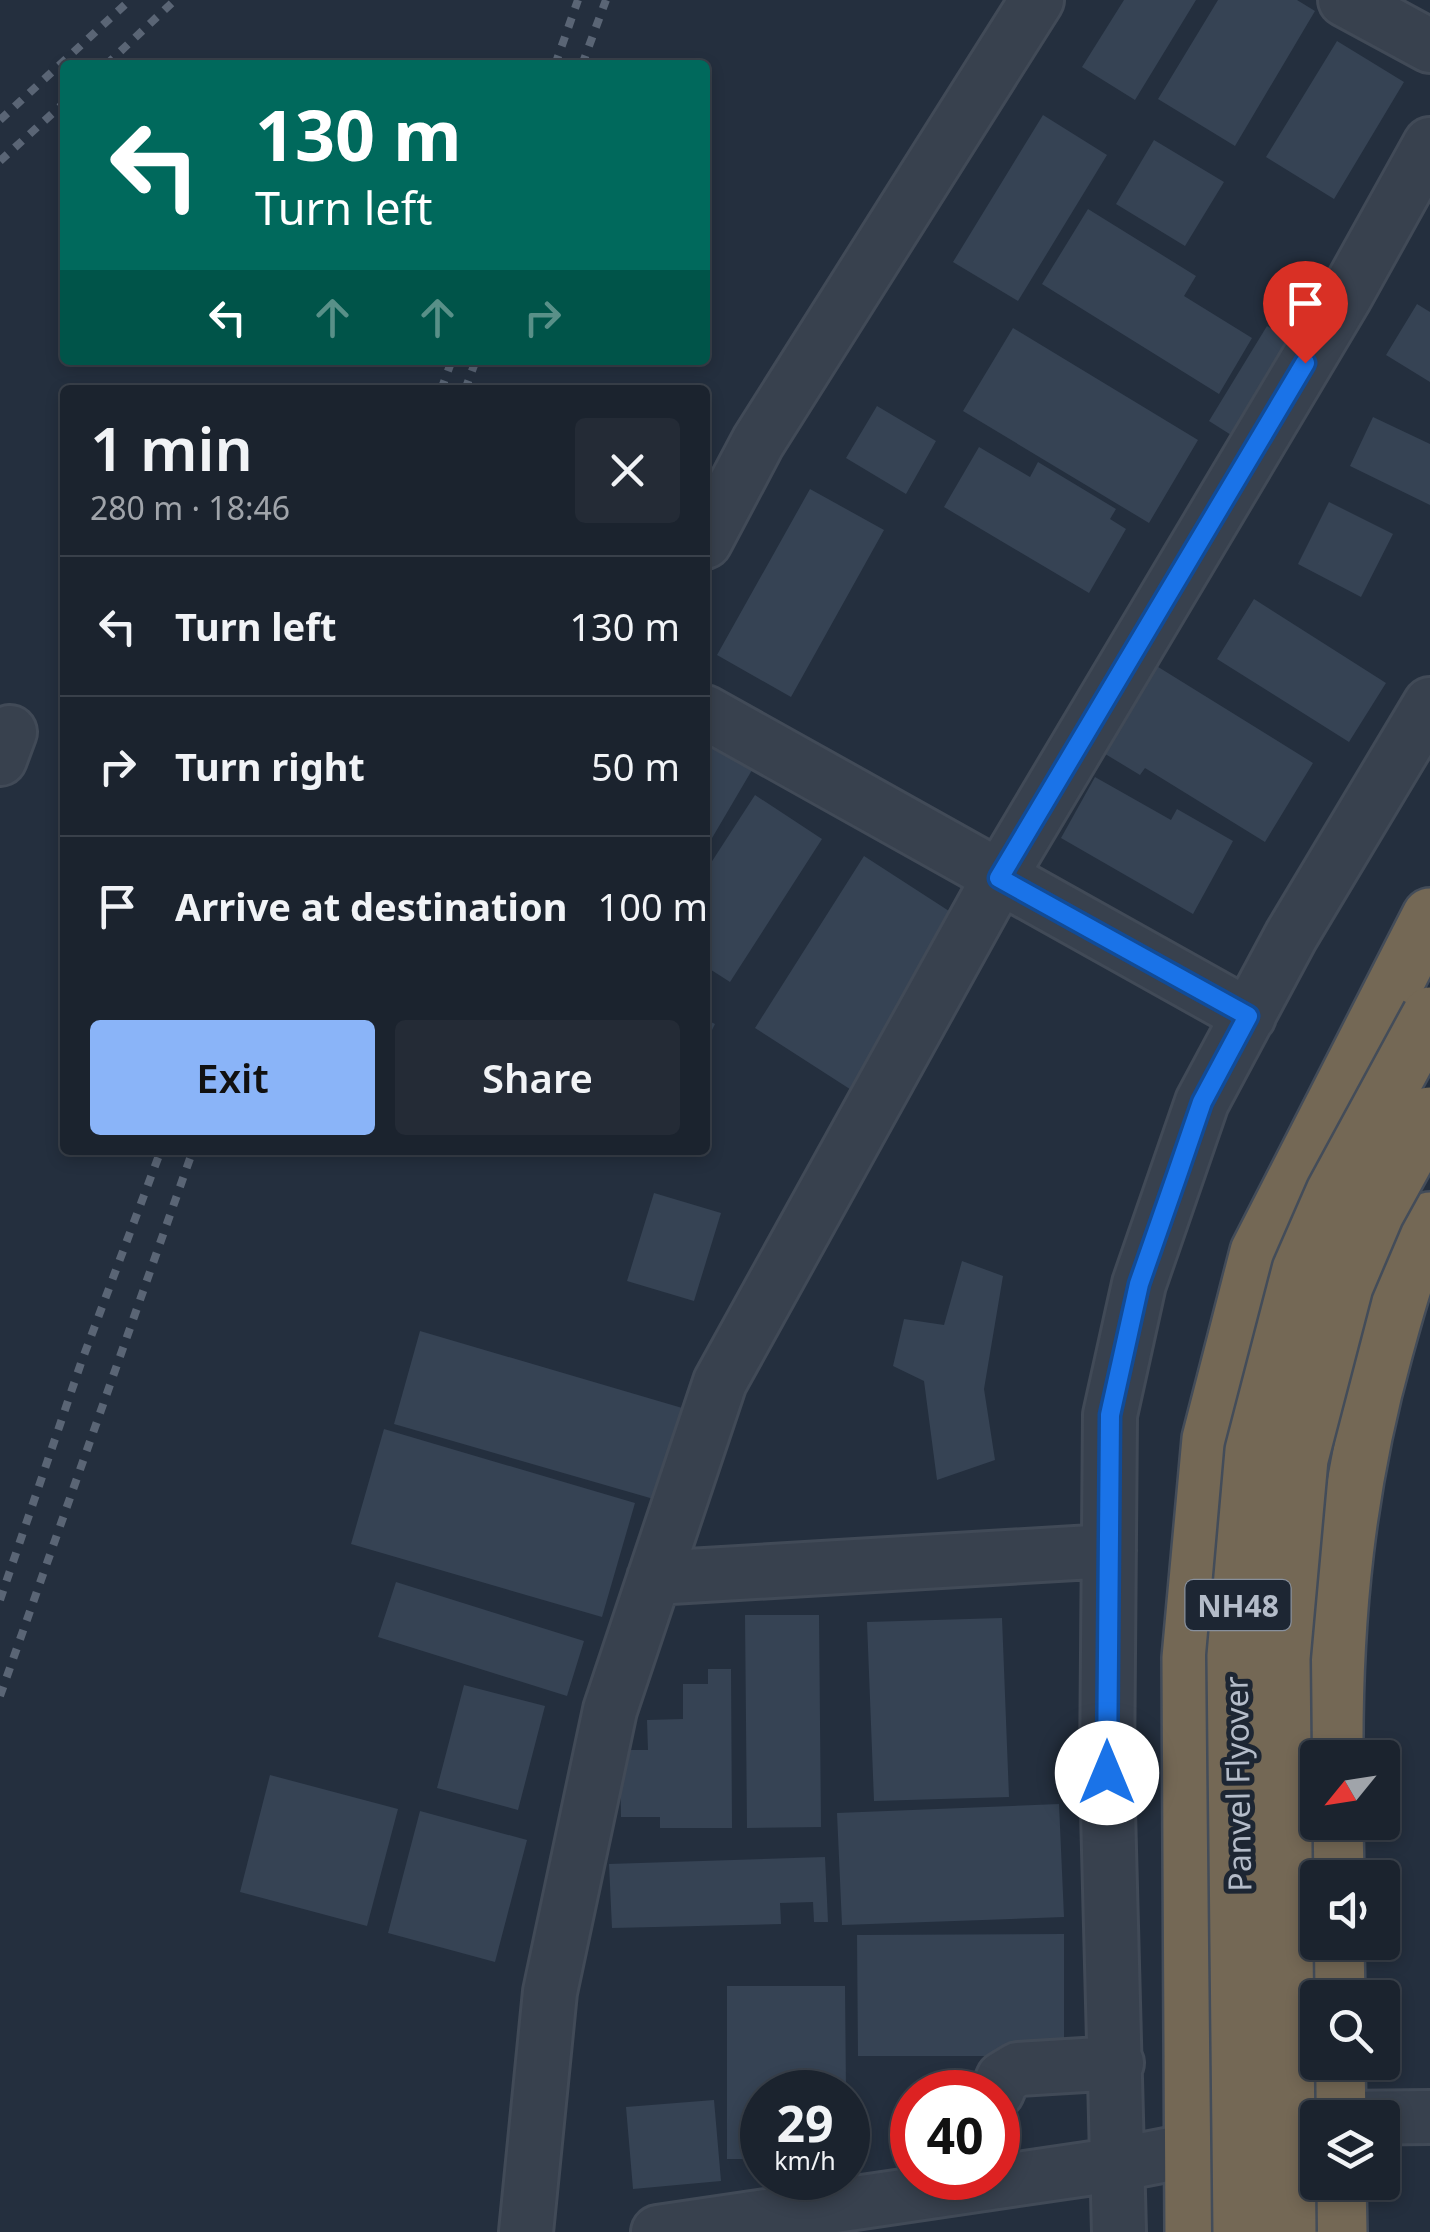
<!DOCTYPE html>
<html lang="en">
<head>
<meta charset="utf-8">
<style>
  body { margin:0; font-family:"Noto Sans",sans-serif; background:#242b36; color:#f1f3f6; height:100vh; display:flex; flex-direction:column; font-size:38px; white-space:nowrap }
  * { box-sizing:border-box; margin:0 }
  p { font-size:32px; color:#a0a4aa }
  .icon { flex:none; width:55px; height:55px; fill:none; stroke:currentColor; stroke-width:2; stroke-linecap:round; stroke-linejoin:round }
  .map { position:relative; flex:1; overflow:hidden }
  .details { position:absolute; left:60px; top:385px; width:650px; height:770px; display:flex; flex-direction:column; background:#1b232e; border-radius:10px; box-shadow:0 5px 15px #0003,0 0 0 2px #39404a }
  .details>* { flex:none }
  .hud { position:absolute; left:60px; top:60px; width:650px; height:305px; border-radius:10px; box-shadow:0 5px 15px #0003,0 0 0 2px #39404a; background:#00695c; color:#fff; overflow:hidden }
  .needle { width:65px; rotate:240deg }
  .controls { position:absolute; left:1300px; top:1740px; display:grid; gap:20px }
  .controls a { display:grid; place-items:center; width:100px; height:100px; border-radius:10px; background:#1b232e; box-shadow:0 5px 15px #0003,0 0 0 2px #39404a; font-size:50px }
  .speed { position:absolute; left:740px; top:2070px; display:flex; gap:20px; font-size:50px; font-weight:700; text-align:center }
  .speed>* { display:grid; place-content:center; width:130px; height:130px; border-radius:50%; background:#1b232e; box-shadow:0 5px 15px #0003,0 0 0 2px #39404a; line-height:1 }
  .speed small { font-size:25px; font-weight:400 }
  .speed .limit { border:15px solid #d22; background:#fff; color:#111 }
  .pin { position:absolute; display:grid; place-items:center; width:85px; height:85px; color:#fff; margin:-102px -42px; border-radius:50% 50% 50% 0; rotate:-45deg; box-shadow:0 0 10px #0007 }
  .pin .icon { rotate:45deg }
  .me { position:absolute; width:110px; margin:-55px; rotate:0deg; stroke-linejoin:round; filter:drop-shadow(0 0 8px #0008) }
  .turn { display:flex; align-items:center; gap:35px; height:210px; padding:0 30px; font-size:45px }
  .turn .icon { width:130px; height:130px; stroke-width:2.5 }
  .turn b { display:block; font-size:70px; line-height:85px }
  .lanes { display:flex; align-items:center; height:95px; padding:0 30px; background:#0003; justify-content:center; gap:50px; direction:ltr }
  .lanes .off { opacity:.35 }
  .round { display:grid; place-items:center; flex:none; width:105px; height:105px; border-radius:10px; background:#242b36 }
  .head { display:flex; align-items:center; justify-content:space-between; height:170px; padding:0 30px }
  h1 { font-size:60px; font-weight:600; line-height:75px }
  .action { display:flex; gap:20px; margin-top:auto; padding:20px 30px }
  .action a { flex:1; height:115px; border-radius:10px; background:#8ab4f8; color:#111; font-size:40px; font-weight:600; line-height:115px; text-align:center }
  .action a+a { background:#242b36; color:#f1f3f6 }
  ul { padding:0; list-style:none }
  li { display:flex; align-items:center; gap:30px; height:140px; padding:0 30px; border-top:2px solid #39404a }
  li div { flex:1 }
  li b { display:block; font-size:38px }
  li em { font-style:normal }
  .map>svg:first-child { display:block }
</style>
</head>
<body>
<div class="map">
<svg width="1430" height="2232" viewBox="0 0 1430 2232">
  <rect width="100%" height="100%" fill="#242f3e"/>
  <path fill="#364354" d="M1124,0H1196L1135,100L1082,67Z
    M1218,0H1297L1315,11L1235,146L1158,99Z
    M1337,41L1404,82L1334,199L1266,157Z
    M1043,115L1107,155L1018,301L953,262Z
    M1154,140L1224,182L1185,246L1116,204Z
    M1088,209L1196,276L1184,296L1252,338L1219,394L1042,284Z
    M1417,304L1430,312V382L1386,355Z
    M1267,326L1306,349L1247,445L1209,421Z
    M1013,328L1198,440L1149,523L963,411Z
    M877,406L936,441L906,494L846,458Z
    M1373,417L1430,444V505L1350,466Z
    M979,447L1030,477L1038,462L1116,509L1110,519L1126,529L1089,593L944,507Z
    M810,489L884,530L791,697L717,655Z
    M1329,502L1393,534L1361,597L1298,564Z
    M1254,599L1386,683L1349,742L1217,659Z
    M1155,665L1313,763L1265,842L1145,768L1140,775L1102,752Z
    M705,742L752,770L705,850Z
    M1095,777L1171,820L1177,809L1233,841L1193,914L1061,838Z
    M755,795L822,839L730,982L705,966V872Z
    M864,856L966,922L856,1093L755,1028Z
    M705,1019L715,1024L705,1044Z
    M654,1193L721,1213L694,1301L627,1281Z
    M962,1261L1003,1276L984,1389L995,1460L937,1480L924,1381L893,1366L904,1319L944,1325Z
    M420,1331L689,1410L664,1502L394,1424Z
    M384,1429L635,1503L602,1617L351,1544Z
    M396,1582L584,1641L567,1696L378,1637Z
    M745,1615H819L821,1827L747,1828Z
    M1002,1618L1009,1797L874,1801L867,1622Z
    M708,1669H731L732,1828H660V1817H621L620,1750H648L647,1720L683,1719V1684H708Z
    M464,1685L545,1706L518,1810L437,1788Z
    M270,1775L398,1809L367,1926L240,1892Z
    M1059,1804L1064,1917L842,1925L837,1813Z
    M420,1811L527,1840L495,1962L388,1933Z
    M825,1857L828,1922H814L813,1902L780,1903L781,1924L612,1928L609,1864Z
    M1064,1934V2056H858L857,1935Z
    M727,1986H845L846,2092H762V2159H727Z
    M714,2100L721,2181L633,2189L626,2107Z"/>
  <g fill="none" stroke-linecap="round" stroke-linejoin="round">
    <g stroke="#414a57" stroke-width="58">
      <path id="minor" d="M1345,0L1430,46
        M705,542L758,442L1037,0
        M705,712L1249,1016
        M0,759L10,732
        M654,1578L1109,1551
        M997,2092L1003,2078L1018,2069L1117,2063
        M1337,2118L1430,2117
        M526,2232L550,1992L610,1710L720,1382L999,878L1345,297L1430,144
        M658,2232L1120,2164L1233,2142
        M1119,2232L1107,1773L1110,1415L1139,1284L1202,1102L1291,936L1430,704"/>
    </g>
    <g stroke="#434c59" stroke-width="60">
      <path id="highway" d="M1335,1758C1334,1617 1347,1486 1385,1350C1397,1307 1409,1260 1430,1220
        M1335,1822L1336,1878
        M1336,1942L1337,1998
        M1337,2062L1338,2118
        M1338,2182L1339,2232
        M1193,2232L1190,1658L1210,1439L1258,1252L1430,916"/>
    </g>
    <use href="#minor" stroke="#38414e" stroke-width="52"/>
    <use href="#highway" stroke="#746855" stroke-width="55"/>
    <path stroke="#5a6575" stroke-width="8" stroke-dasharray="10 10" stroke-linecap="butt" d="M106,65L175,0
      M555,65L578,0
      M582,65L606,0
      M0,120L130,0
      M0,161L65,102
      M441,390L452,360
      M465,390L476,360
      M0,1600L81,1363L161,1150
      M0,1696L193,1150"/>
    <g stroke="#434c59" stroke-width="60" stroke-linecap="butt">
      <path id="highway-bridge" d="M1241,2232L1235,1656L1253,1451L1300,1270L1334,1192L1430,1015
        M1288,2232L1282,1658L1300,1459L1345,1286L1376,1213L1430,1115"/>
    </g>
    <use href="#highway-bridge" stroke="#746855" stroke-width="55"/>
  </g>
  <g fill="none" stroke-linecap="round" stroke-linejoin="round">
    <g stroke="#114b97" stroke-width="25">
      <path id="route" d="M1107,1773L1110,1415L1139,1284L1177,1175L1202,1102L1248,1016L999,878L1305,363"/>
    </g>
    <use href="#route" stroke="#1a73e8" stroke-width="18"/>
  </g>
  <g text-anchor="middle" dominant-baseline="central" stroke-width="10" stroke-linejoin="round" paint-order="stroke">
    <rect fill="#1d2633" stroke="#878f9c" stroke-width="2.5" x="1185.5" y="1580" width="105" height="50" rx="8"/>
    <g font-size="30" font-weight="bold" fill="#b4bcc9">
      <text x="1238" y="1605">NH48</text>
    </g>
    <g font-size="32" fill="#b4bcc9" stroke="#1d2633">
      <text transform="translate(1237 1784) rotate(-91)">Panvel Flyover</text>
    </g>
  </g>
</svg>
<div class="controls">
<a><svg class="needle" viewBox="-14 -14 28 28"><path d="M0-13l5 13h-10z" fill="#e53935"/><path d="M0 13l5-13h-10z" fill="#a0a4aa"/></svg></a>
<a><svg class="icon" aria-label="sound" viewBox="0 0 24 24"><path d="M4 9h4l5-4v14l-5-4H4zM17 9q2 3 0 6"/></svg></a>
<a><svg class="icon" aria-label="search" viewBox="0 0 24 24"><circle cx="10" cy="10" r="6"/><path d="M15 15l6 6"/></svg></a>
<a><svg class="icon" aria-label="layers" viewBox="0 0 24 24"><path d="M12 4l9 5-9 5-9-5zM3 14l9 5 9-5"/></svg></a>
</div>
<div class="speed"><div>29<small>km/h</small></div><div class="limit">40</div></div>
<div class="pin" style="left:1305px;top:363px;background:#d93025"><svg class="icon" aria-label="arrive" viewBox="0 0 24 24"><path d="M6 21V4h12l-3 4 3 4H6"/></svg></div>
<svg class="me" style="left:1107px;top:1773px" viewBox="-20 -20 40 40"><circle r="19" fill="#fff"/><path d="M0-13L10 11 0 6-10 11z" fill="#1a73e8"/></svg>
<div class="hud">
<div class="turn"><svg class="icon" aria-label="left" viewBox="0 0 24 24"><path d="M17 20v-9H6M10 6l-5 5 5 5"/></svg><div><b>130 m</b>Turn left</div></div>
<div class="lanes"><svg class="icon" aria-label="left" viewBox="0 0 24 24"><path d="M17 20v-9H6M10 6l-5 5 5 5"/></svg><svg class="icon off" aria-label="ahead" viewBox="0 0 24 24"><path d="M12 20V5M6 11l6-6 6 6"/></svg><svg class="icon off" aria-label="ahead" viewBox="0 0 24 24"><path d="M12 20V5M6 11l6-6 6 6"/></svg><svg class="icon off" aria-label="right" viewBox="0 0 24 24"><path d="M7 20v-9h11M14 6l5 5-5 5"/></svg></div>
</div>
<section class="details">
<div class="head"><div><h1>1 min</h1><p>280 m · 18:46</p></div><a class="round"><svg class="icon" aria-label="close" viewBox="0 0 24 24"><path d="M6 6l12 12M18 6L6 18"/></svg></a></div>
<ul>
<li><svg class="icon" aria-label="left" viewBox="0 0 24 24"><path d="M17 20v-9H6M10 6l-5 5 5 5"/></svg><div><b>Turn left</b></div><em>130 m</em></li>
<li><svg class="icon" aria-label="right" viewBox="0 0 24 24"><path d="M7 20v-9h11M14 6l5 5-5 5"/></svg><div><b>Turn right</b></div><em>50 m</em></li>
<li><svg class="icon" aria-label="arrive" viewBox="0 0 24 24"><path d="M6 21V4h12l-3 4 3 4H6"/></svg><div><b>Arrive at destination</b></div><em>100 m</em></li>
</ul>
<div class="action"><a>Exit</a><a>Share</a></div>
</section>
</div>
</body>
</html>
